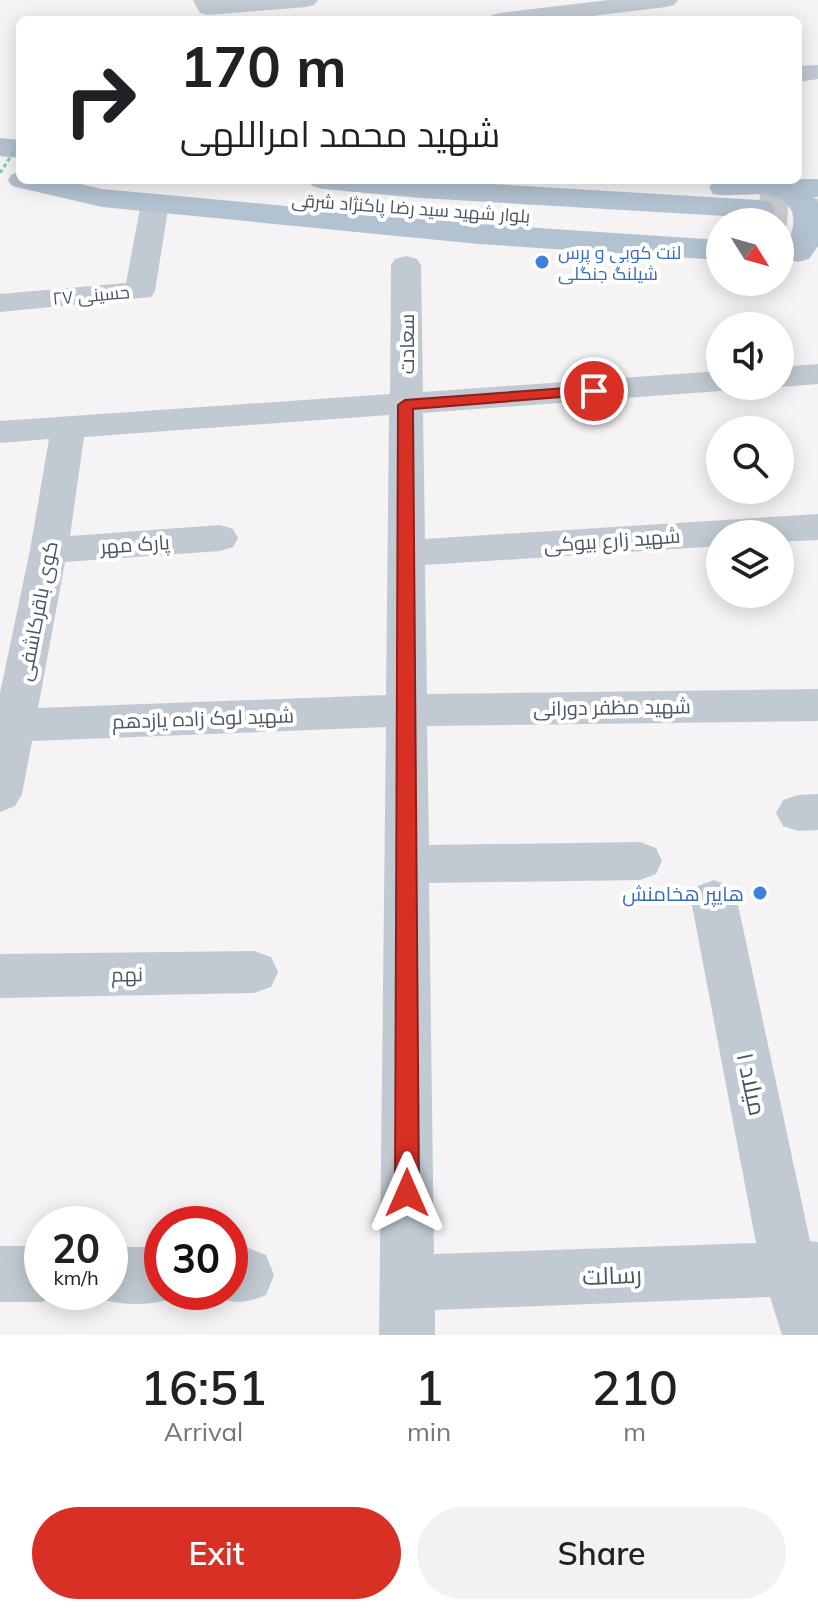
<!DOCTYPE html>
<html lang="en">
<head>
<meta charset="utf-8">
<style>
  body { margin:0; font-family:Mulish,Cairo,sans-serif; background:#f2f2f2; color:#202124; height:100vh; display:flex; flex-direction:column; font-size:30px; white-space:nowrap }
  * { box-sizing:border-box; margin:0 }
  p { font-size:26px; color:#757577 }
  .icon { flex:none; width:44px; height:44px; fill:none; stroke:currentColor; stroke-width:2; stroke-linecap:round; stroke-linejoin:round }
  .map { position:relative; height:1335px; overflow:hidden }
  .panel { display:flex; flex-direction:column; background:#fff; flex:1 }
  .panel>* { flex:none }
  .banner { position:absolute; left:16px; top:16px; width:786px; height:168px; border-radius:12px; box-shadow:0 4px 20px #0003; background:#fff; color:#202124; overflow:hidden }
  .needle { width:52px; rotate:127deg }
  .fabs { position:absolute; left:706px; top:208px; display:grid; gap:16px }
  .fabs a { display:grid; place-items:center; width:88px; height:88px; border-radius:50%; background:#fff; box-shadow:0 4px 20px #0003; font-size:40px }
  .speed { position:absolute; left:24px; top:1206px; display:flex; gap:16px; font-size:40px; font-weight:700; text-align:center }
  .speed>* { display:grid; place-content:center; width:104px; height:104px; border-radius:50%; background:#fff; box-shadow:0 4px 20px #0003; line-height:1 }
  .speed small { font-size:20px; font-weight:400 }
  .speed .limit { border:12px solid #d22; background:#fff; color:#111 }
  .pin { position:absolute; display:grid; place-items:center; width:68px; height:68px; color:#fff; margin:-34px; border:4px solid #fff; border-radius:50%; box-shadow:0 2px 8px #0007 }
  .me { position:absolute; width:88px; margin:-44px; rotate:0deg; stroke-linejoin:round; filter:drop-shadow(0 0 6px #0008) }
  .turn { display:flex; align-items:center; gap:28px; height:168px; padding:0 32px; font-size:36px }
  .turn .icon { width:104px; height:104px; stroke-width:2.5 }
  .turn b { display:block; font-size:56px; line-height:68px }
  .eta { display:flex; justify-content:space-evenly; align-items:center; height:136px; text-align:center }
  .eta b { font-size:48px; font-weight:600; line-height:56px }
  .cta { display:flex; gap:16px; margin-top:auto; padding:16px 32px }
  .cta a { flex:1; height:92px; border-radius:48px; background:#d93025; color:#fff; font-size:32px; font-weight:600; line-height:92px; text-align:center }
  .cta a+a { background:#f2f2f2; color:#202124 }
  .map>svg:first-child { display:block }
</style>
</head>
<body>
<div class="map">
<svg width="818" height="1335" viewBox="0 0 818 1335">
  <rect width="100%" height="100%" fill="#f5f3f3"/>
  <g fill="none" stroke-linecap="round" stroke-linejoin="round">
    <path stroke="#caccce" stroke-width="29" stroke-dasharray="29 14" stroke-linecap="butt" d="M759,209L818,213"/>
    <path fill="#c1cad2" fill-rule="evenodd" d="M193,0H318L314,5L306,7L208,15L200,13Z
      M608,0H678L674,5L666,7L559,20H488L492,15L500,13Z
      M818,65V79L798,82V66Z
      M155,195L165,197L169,203L155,291L151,297L0,312V294L126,283L141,203L145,197Z
      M406,256L417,259L421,265L423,392L720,371V386H733L720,391L423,413L425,539L818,514V540L780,542V534H720V546L425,565L427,694L818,689V721L427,726L429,845L640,842L656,848L662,861L656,874L640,880L429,883L434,1254L756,1243L691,900L698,886L714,880L730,886L737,900L810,1241L818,1242V1335H782L770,1297L435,1310V1335H379L386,727L32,741L22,794L15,806L0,812V693L30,550L49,439L0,443V421L390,394L391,265L395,259ZM389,415L386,695L38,708L65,562L220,551L233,547L238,538L233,529L220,525L70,536L84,437Z
      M818,364V384L780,387L776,386H780V367Z
      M818,794V830L798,831L783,826L776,813L783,800L798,795Z
      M254,951L271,957L278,972L271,987L254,993L0,998V954Z
      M0,1246H42V1292L62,1294L42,1302H0Z
      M110,1247H162V1292H183L182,1295C153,1307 119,1307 90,1295L89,1292H110Z
      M230,1247H246L266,1255L274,1275L266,1295C244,1304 232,1304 210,1295L209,1292H230Z"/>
    <path fill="#b3c2d1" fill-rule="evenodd" d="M0,138L20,140V158L0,156Z
      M20,172V180H63L102,189L479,224L720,240V260L479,244L102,207L12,186L8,180L12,174Z
      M818,179V197H814L818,203V246L809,259L798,262L787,259L782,252C793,235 803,208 777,198C759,190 733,198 713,194L709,187L715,180Z
      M308,180H425L759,200L770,202L775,209L770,216L759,218L421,198L323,189L312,186Z"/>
    <path stroke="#7ad0a6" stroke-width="3" stroke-dasharray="4 3" stroke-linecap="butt" d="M0,173L20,142"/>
  </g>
  <path fill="#d93025" stroke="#8d1f18" stroke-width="2" d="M594,386L602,391L599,394L413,409L419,1193L415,1202L407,1205L398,1202L395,1193L398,405L405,400Z"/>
  <g fill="#3f7fe0" stroke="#fff" stroke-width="3">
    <circle cx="542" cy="262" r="8"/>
    <circle cx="760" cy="893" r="8"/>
  </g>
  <g text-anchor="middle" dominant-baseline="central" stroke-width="8" stroke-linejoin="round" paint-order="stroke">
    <g font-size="18" fill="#4a5661" stroke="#fff">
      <text transform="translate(411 208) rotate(4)">بلوار شهید سید رضا پاکنژاد شرقی</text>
      <text transform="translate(91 295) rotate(-5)">حسینی ۲۷</text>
    </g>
    <g font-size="18" fill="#366cbe" stroke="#fff" text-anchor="start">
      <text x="558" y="252">لنت کوبی و پرس<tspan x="558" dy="21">شیلنگ‌ جنگلی</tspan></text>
    </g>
    <g font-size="20" fill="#4a5661" stroke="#fff">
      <text transform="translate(406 344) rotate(-90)">سعادت</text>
      <text transform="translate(612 540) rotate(-4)">شهید زارع بیوکی</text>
      <text transform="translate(135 544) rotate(-4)">پارک مهر</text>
      <text transform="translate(37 611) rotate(-79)">کوی باقرکاشفی</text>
      <text transform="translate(612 707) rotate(-1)">شهید مظفر دورانی</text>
      <text transform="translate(203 718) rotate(-2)">شهید لوک زاده یازدهم</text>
      <text transform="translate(127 974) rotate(-1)">نهم</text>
    </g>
    <g font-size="20" fill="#366cbe" stroke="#fff" text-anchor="end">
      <text x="744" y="893">هایپر هخامنش</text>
    </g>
    <g font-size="24" fill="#4a5661" stroke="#fff">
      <text transform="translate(752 1084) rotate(78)">میلاد ۱</text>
      <text transform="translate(612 1275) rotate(-2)">رسالت</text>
    </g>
  </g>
</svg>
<div class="fabs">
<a><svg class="needle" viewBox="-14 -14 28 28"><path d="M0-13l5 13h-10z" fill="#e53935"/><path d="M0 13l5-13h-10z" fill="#757577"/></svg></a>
<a><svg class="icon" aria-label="sound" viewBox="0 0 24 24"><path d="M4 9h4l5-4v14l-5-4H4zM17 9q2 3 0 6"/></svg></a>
<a><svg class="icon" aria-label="search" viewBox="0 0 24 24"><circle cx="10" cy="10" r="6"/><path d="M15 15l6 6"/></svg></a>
<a><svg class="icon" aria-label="layers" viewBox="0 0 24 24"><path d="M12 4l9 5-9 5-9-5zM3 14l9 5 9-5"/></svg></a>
</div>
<div class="speed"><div>20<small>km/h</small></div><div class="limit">30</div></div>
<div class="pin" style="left:594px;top:391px;background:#d93025"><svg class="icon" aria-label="arrive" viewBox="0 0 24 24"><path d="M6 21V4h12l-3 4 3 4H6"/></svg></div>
<svg class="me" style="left:407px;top:1193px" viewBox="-20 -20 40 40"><path d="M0-17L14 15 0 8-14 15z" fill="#d93025" stroke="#fff" stroke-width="4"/></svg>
<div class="banner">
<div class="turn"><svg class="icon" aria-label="right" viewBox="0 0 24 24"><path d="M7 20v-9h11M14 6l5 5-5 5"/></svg><div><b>170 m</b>شهید محمد امراللهی</div></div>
</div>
</div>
<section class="panel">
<div class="eta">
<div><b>16:51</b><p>Arrival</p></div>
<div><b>1</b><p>min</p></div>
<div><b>210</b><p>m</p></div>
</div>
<div class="cta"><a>Exit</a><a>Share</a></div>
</section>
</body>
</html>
